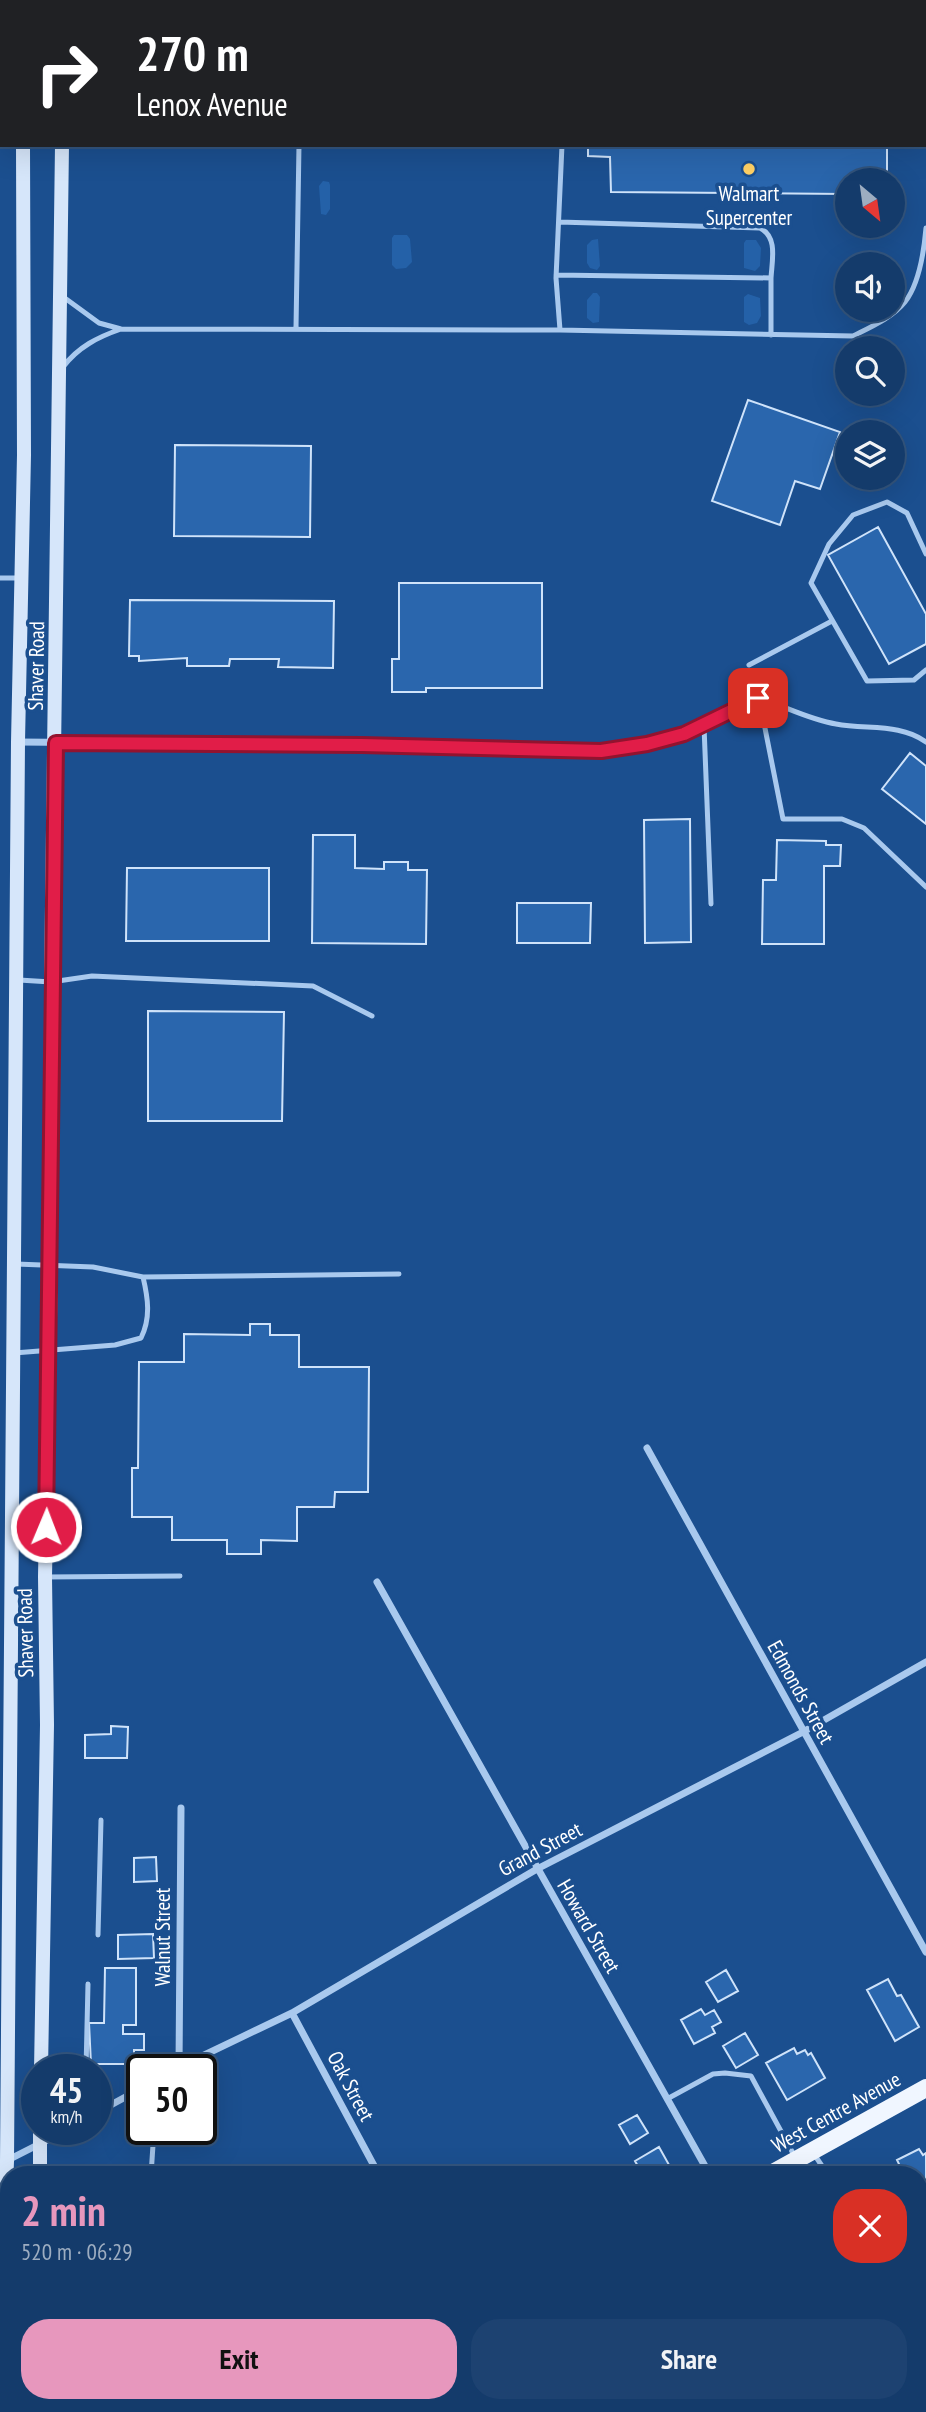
<!DOCTYPE html>
<html lang="en">
<head>
<meta charset="utf-8">
<style>
  body { margin:0; font-family:"PT Sans Narrow",sans-serif; background:#1d4271; color:#f1f3f6; height:100vh; display:flex; flex-direction:column; font-size:26px; white-space:nowrap }
  * { box-sizing:border-box; margin:0 }
  p { font-size:23px; color:#9dadc1 }
  .icon { flex:none; width:38px; height:38px; fill:none; stroke:currentColor; stroke-width:2; stroke-linecap:round; stroke-linejoin:round }
  .map { position:relative; flex:1; overflow:hidden }
  .sheet { position:absolute; left:0px; top:2166px; width:928px; height:247px; display:flex; flex-direction:column; background:#143b6b; border-radius:28px 28px 0 0; box-shadow:0 7px 28px #0002,0 0 0 2px #33557e }
  .sheet>* { flex:none }
  .banner { position:absolute; left:0px; top:0px; width:928px; height:147px; box-shadow:0 7px 28px #0002,0 0 0 2px #33557e; background:#202124; color:#fff; overflow:hidden }
  .needle { width:46px; rotate:151deg }
  .tools { position:absolute; left:835px; top:168px; display:grid; gap:14px }
  .tools a { display:grid; place-items:center; width:70px; height:70px; border-radius:50%; background:#143b6b; box-shadow:0 7px 28px #0002,0 0 0 2px #33557e; font-size:35px }
  .speed { position:absolute; left:21px; top:2054px; display:flex; gap:14px; font-size:35px; font-weight:700; text-align:center }
  .speed>* { display:grid; place-content:center; width:91px; height:91px; border-radius:50%; background:#143b6b; box-shadow:0 7px 28px #0002,0 0 0 2px #33557e; line-height:1 }
  .speed small { font-size:18px; font-weight:400 }
  .speed .limit { border:4px solid #111; border-radius:10px; background:#fff; color:#111 }
  .pin { position:absolute; display:grid; place-items:center; width:60px; height:60px; color:#fff; margin:-30px; border-radius:14px; box-shadow:0 4px 10px #0006 }
  .me { position:absolute; width:77px; margin:-38px; rotate:1deg; stroke-linejoin:round; filter:drop-shadow(0 0 5px #0008) }
  .turn { display:flex; align-items:center; gap:24px; height:147px; padding:0 21px; font-size:32px }
  .turn .icon { width:91px; height:91px; stroke-width:2.5 }
  .turn b { display:block; font-size:49px; line-height:60px }
  .round { display:grid; place-items:center; flex:none; width:74px; height:74px; border-radius:28px; background:#1d4271 }
  .summary { display:flex; align-items:center; justify-content:space-between; height:119px; padding:0 21px }
  h1 { font-size:42px; font-weight:600; line-height:52px; color:#e797bd }
  .action { display:flex; gap:14px; margin-top:auto; padding:14px 21px }
  .action a { flex:1; height:80px; border-radius:28px; background:#e797bd; color:#111; font-size:28px; font-weight:600; line-height:80px; text-align:center }
  .action a+a { background:#1d4271; color:#f1f3f6 }
  .map>svg:first-child { display:block }
</style>
</head>
<body>
<div class="map">
<svg width="926" height="2412" viewBox="0 0 926 2412">
  <rect width="100%" height="100%" fill="#1b4f8f"/>
  <path fill="#2461a8" d="M323,181L329,182L330,185V209L326,215L321,214L319,186Z
    M394,235H407L410,239L412,262L406,268L396,269L392,265V238Z
    M598,239L600,266L597,270L590,268L587,263V245L592,240Z
    M746,240H756L761,248L760,266L755,271L744,268V243Z
    M593,293H597L600,297L599,322L593,323L587,318V300Z
    M748,294L760,298L761,316L757,323L749,325L744,322V297Z"/>
  <path fill="#2a66ad" stroke="#cfe3fa" stroke-width="2" d="M593,0H918L593,2Z
    M588,145H887V180H847V194L611,192L610,157L588,156Z
    M748,400L840,432L820,489L795,481L780,525L712,501Z
    M175,445L311,446L310,537L174,536Z
    M878,527L926,614V644L889,664L828,555Z
    M399,583H542V688H426V692H392V659H399Z
    M130,600L334,601L333,668L278,667L279,659H230L229,666H187V658L139,661V656H129Z
    M910,753L926,766V824L882,789Z
    M690,819L691,942L645,943L644,820Z
    M313,835H355V868L384,869V862H408V870H427L426,944L312,943Z
    M777,840L826,841V845H841L840,866H824V944H762L763,880H776Z
    M127,868H269V941H126Z
    M517,903H591L590,943H517Z
    M148,1011L284,1012L282,1121H148Z
    M250,1324H270V1335H299V1367H369L368,1492H335L334,1507H297V1541L261,1540V1554H227V1540H172V1517H132V1468H138L139,1362H184V1334L250,1335Z
    M111,1726L128,1727L127,1758H85V1735L111,1734Z
    M156,1857L157,1881L134,1882V1858Z
    M153,1934L154,1958L118,1959V1935Z
    M105,1968H136V2025H123V2034H144V2050H134V2064H91L89,2023H104Z
    M726,1970L738,1991L718,2002L706,1982Z
    M888,1979L897,1996L901,1995L919,2027L895,2041L867,1990Z
    M701,2009L705,2015L714,2010L721,2022L712,2027L715,2033L694,2044L681,2020Z
    M745,2033L758,2055L736,2068L723,2046Z
    M794,2048L797,2054L805,2050L808,2055L811,2053L825,2078L787,2100L766,2063Z
    M637,2115L648,2133L630,2144L619,2125Z
    M659,2147L673,2172L667,2175H643L635,2161Z
    M919,2149L923,2155L926,2153V2205L923,2199L919,2201V2175H888L901,2168L897,2160Z
    M205,2404H220L224,2412H204L201,2407Z
    M759,2404H792L796,2407L792,2412H753Z"/>
  <g fill="none" stroke-linecap="round" stroke-linejoin="round">
    <path stroke="#a9c9ee" stroke-width="5" d="M565,0V2
      M300,2V0
      M559,222L760,228C778,237 772,260 771,278
      M556,275L771,278V335
      M62,296L99,323L121,329L560,330L853,336C871,327 892,318 905,302C919,284 924,251 926,228
      M296,328L299,145
      M560,330L556,278L562,145
      M63,367C78,347 98,337 121,329
      M926,554L907,513L887,502L853,515L829,544L811,583L867,681L914,680L926,670
      M0,578H21
      M749,665L832,621
      M759,698L783,819H842L864,828L926,887
      M759,698C784,706 810,720 836,724C867,730 900,723 926,742
      M704,726L711,904
      M19,980L51,982L92,976L313,986L372,1016
      M143,1277L399,1274
      M14,1353L115,1345L141,1338C151,1318 148,1298 143,1277L93,1267L16,1264
      M45,1577L180,1576
      M98,1935L101,1820
      M86,2070L88,1984
      M667,2099L713,2074L725,2073L751,2076L795,2157
      M814,2154L828,2175
      M151,2175L154,2130
      M919,2323L926,2332
      M82,2405L166,2406
      M507,2412L519,2404"/>
    <path stroke="#a9c9ee" stroke-width="7" d="M18,742L362,745L601,751L647,744L684,734L759,698
      M647,1448L926,1952
      M377,1582L710,2175
      M292,2013L379,2175
      M179,2067L181,1808
      M173,2070L292,2013L537,1869L803,1732L926,1662
      M96,2113L142,2088
      M8,2160L67,2130
      M577,2404L588,2412
      M596,2404V2412
      M904,2404L908,2412"/>
    <path stroke="#d6e6fa" stroke-width="14" d="M25,2V0
      M63,2V0
      M41,2070L47,1725L45,1577L51,1266V982L62,145
      M40,2175V2130
      M9,2344L1,2330L7,2161L18,742L24,455L23,145
      M23,2412V2404"/>
    <path stroke="#f0f6ff" stroke-width="18" d="M769,2175L926,2088
      M343,2412L356,2404"/>
  </g>
  <g fill="none" stroke-linecap="round" stroke-linejoin="round">
    <g stroke="#92132f" stroke-width="18">
      <path id="route" d="M46,1527L56,743L362,745L601,751L647,744L684,734L758,698"/>
    </g>
    <use href="#route" stroke="#e11d48" stroke-width="12"/>
  </g>
  <circle fill="#ffd166" stroke="#1b4f8f" stroke-width="2.5" cx="749" cy="169" r="7"/>
  <g text-anchor="middle" dominant-baseline="central" stroke-width="7" stroke-linejoin="round" paint-order="stroke">
    <g font-size="21" fill="#fff" stroke="#1b4f8f">
      <text x="749" y="193">Walmart<tspan x="749" dy="24">Supercenter</tspan></text>
    </g>
    <g font-size="21" fill="#fff" stroke="#1b4f8f">
      <text transform="translate(36 666) rotate(-89)">Shaver Road</text>
      <text transform="translate(25 1633) rotate(-91)">Shaver Road</text>
      <text transform="translate(801 1692) rotate(61)">Edmonds Street</text>
      <text transform="translate(540 1849) rotate(-28)">Grand Street</text>
      <text transform="translate(589 1926) rotate(60)">Howard Street</text>
      <text transform="translate(162 1937) rotate(-90)">Walnut Street</text>
      <text transform="translate(351 2086) rotate(62)">Oak Street</text>
      <text transform="translate(836 2112) rotate(-29)">West Centre Avenue</text>
    </g>
  </g>
</svg>
<div class="tools">
<a><svg class="needle" viewBox="-14 -14 28 28"><path d="M0-13l5 13h-10z" fill="#e53935"/><path d="M0 13l5-13h-10z" fill="#9dadc1"/></svg></a>
<a><svg class="icon" aria-label="sound" viewBox="0 0 24 24"><path d="M4 9h4l5-4v14l-5-4H4zM17 9q2 3 0 6"/></svg></a>
<a><svg class="icon" aria-label="search" viewBox="0 0 24 24"><circle cx="10" cy="10" r="6"/><path d="M15 15l6 6"/></svg></a>
<a><svg class="icon" aria-label="layers" viewBox="0 0 24 24"><path d="M12 4l9 5-9 5-9-5zM3 14l9 5 9-5"/></svg></a>
</div>
<div class="speed"><div>45<small>km/h</small></div><div class="limit">50</div></div>
<div class="pin" style="left:758px;top:698px;background:#d93025"><svg class="icon" aria-label="arrive" viewBox="0 0 24 24"><path d="M6 21V4h12l-3 4 3 4H6"/></svg></div>
<svg class="me" style="left:46px;top:1527px" viewBox="-20 -20 40 40"><circle r="17" fill="#e11d48" stroke="#fff" stroke-width="3"/><path d="M0-11L8 9 0 5-8 9z" fill="#fff"/></svg>
<div class="banner">
<div class="turn"><svg class="icon" aria-label="right" viewBox="0 0 24 24"><path d="M7 20v-9h11M14 6l5 5-5 5"/></svg><div><b>270 m</b>Lenox Avenue</div></div>
</div>
<section class="sheet">
<div class="summary"><div><h1>2 min</h1><p>520 m · 06:29</p></div><a class="round" style="background:#d93025;color:#fff"><svg class="icon" aria-label="close" viewBox="0 0 24 24"><path d="M6 6l12 12M18 6L6 18"/></svg></a></div>
<div class="action"><a>Exit</a><a>Share</a></div>
</section>
</div>
</body>
</html>
